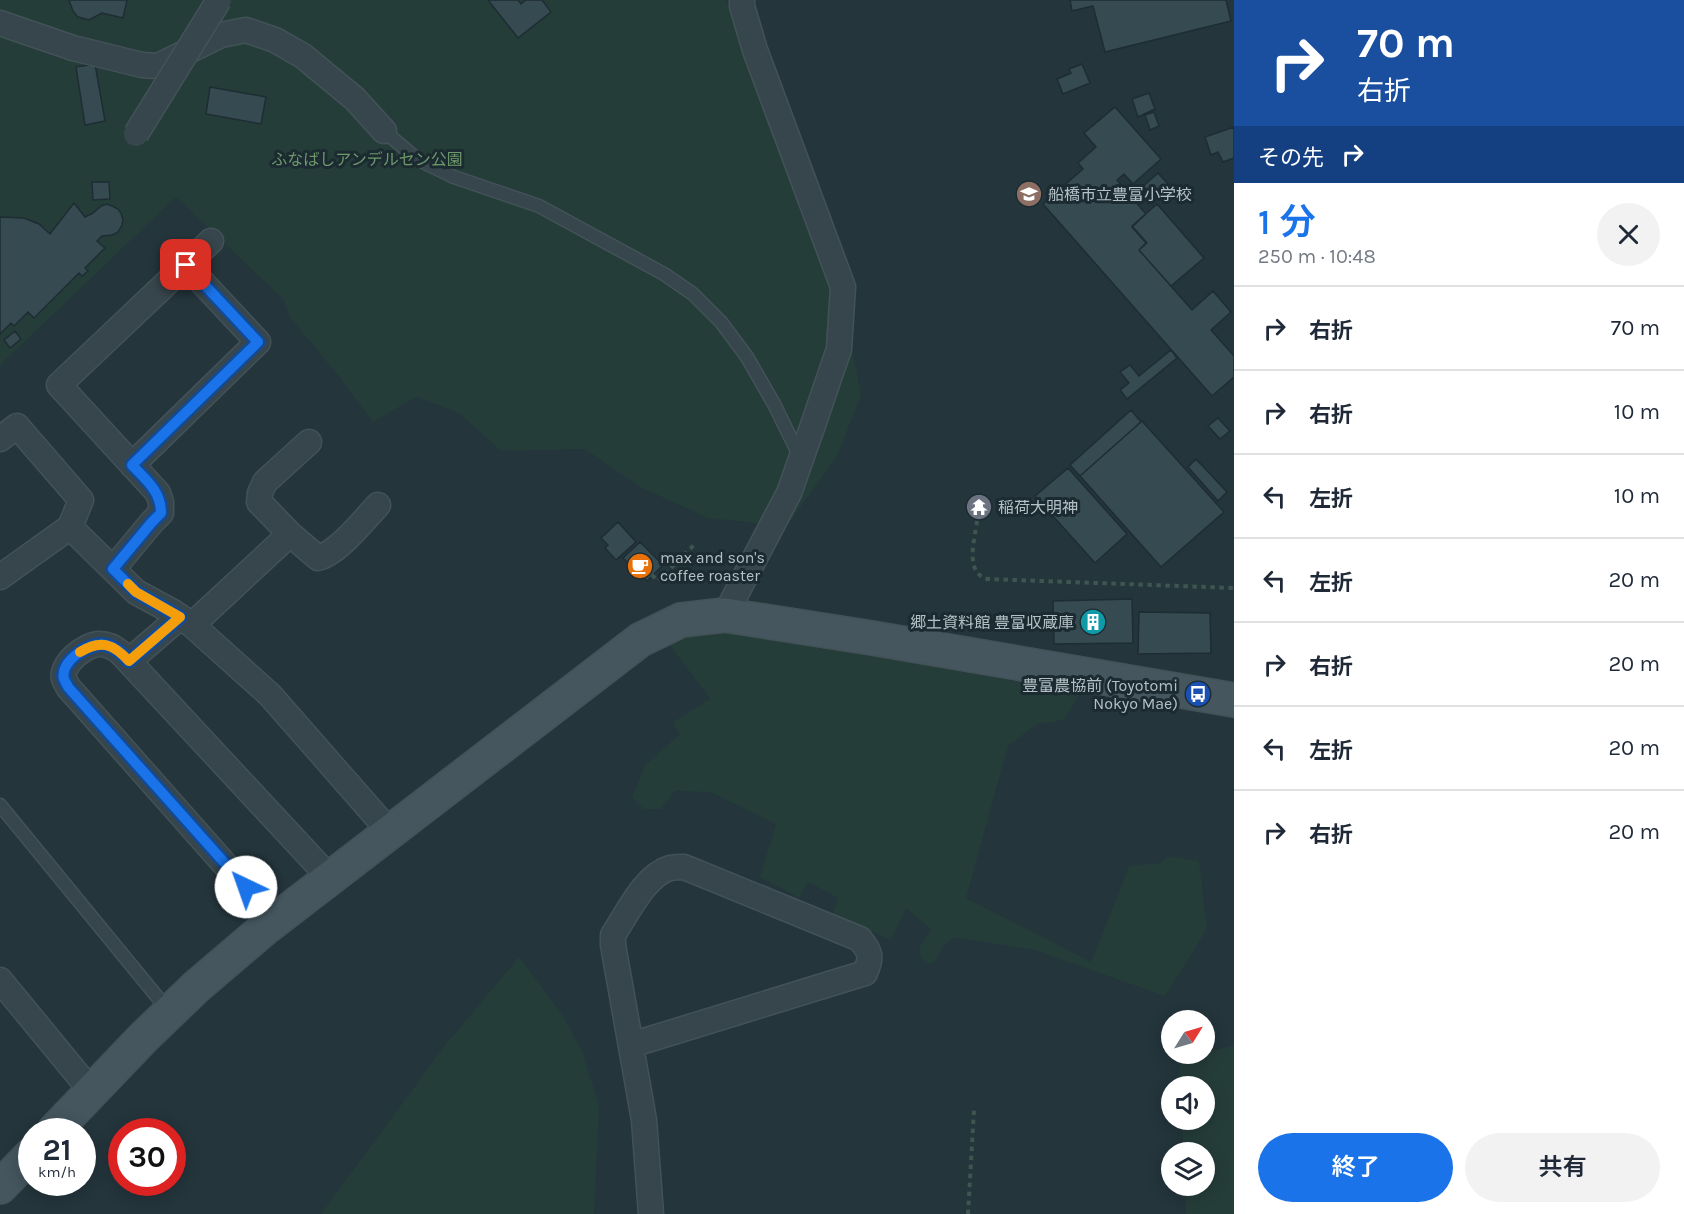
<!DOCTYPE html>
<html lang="ja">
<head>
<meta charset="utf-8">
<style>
  body { margin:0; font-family:Karla,"Noto Sans JP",sans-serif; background:#f2f2f3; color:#1f2937; height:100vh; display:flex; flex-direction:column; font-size:22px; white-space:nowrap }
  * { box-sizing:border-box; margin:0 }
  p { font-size:20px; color:#747a83 }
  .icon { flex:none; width:33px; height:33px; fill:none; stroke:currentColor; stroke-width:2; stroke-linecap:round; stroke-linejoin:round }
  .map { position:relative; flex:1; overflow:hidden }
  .drawer { display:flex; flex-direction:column; background:#fff; width:450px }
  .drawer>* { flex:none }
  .banner { background:#1a4fa0; color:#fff; overflow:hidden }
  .needle { width:39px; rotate:53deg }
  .controls { position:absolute; left:1161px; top:1010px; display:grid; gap:12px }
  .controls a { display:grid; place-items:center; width:54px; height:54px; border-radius:50%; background:#fff; box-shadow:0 3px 15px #0003; font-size:30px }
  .speed { position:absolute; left:18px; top:1118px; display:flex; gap:12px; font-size:30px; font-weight:700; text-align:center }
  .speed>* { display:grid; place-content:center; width:78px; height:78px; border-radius:50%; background:#fff; box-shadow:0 3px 15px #0003; line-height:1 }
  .speed small { font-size:15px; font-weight:400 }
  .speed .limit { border:9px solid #d22; background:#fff; color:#111 }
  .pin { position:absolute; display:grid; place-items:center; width:51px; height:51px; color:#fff; margin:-26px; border-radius:12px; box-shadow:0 3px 9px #0006 }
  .me { position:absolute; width:66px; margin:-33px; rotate:318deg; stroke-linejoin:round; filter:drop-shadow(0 0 4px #0008) }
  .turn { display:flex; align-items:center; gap:21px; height:126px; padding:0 24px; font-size:27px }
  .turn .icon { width:78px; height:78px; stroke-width:2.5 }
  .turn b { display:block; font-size:42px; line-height:51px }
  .then { display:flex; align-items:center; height:57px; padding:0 24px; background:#0003; gap:12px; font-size:22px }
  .round { display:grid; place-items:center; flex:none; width:63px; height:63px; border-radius:32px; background:#f2f2f3 }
  .summary { display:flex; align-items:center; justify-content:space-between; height:102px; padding:0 24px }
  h1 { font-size:36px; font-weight:600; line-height:45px; color:#1a73e8 }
  .cta { display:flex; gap:12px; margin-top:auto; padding:12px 24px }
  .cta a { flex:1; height:69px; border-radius:36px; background:#1a73e8; color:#fff; font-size:24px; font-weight:600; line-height:69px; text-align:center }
  .cta a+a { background:#f2f2f3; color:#1f2937 }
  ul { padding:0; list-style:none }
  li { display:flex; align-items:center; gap:18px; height:84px; padding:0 24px; border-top:2px solid #e0e1e3 }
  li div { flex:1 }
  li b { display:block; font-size:22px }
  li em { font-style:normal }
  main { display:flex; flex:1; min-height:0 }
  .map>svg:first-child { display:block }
</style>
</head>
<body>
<main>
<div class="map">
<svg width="1234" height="1214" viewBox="0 0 1234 1214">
  <rect width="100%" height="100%" fill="#24353c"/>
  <path fill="#253d39" d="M0,0H726L735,27L794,131L823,197L861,395L838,454L787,526L708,518L638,486L585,449L501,451L459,413L416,397L373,422L336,373L290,317L283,299L176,197L0,365Z
    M725,626L867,652L1080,694L1064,720L1037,724L1008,746L966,898L1091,962L1129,866L1161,863L1168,856L1199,861L1207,929L1165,996L1035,950L954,937L942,948L935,961L928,964C911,953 922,941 932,930L906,908L891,940L833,914L838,898L808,882L799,898L760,877L776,824L710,792L675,791L661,809H644L632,797L645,765L680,734L673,722L710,699L669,644L690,632Z
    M519,957L562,1014L582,1051L599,1105L594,1214H321L446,1044Z
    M1234,1045V1214H1186L1185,1185H1204V1152H1183L1182,1119H1204V1086H1180L1179,1060Z"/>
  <path fill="#364a52" stroke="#1e2d33" stroke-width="1.5" d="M69,0H127L123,18L102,13L89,20L78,17L76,15L73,11Z
    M488,0H518L521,4L526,0H542L551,12L518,38Z
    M1070,0H1226L1231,21L1105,52L1093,6L1072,11Z
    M95,64L105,121L85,125L76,67Z
    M1082,64L1090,83L1063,94L1057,79L1071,73L1069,69Z
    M210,87L266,97L261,124L206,114Z
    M1149,93L1155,109L1138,117L1132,99Z
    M1115,107L1161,159L1133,184L1124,174L1117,180L1146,214L1132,227L1146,243L1139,250L1192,310L1213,291L1231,312L1211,330L1234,356V377L1212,396L1043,204L1083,169L1078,163L1096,147L1084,133Z
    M1154,112L1159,126L1150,130L1145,115Z
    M1234,127V158L1223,162L1218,152L1211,155L1205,137Z
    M1158,173L1168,184L1150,200L1140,189Z
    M92,182H109L110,199L93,200Z
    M74,203L85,217L93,213L101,206L107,204L112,206L118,209L121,213L123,220L122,225L118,232L112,235L102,236L97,241L105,248L85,268L88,271L82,276L79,273L34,318L28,312L14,326L11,323L0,334V217L24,218L39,224L50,234Z
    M1157,204L1204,258L1171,286L1139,250L1147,243L1132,226Z
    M15,331L21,339L10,348L4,340Z
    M1171,350L1177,358L1127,399L1120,390L1129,383L1120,372L1130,365L1139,376Z
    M1131,410L1141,422L1080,476L1070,465Z
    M1218,418L1230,431L1220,439L1208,426Z
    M1142,421L1224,512L1161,567L1080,476Z
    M1196,459L1227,492L1218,501L1188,467Z
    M1068,468L1127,534L1095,563L1035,496Z
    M971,497H987L986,518L971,517Z
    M618,522L636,542L616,560L605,548L608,545L601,538Z
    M640,542L663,565L647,581L623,558Z
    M1132,599L1133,643L1054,644L1053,601Z
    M1139,612L1210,613L1211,653L1138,654Z"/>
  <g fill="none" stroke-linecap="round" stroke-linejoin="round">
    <g stroke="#435258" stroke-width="15">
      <path id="lane" d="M384,131L417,159L454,177L539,206L664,274L693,294L721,322L747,357L774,404L800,457
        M0,805L168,1010"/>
    </g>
    <g stroke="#435258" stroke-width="27">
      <path id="street" d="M0,23L73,48L142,65L158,66L221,35L246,30L275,40L303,56L355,99L384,131
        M0,439L17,426L81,500L70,527L0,577
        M309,442L265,482L260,493L259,502L290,534L318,558C338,553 363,521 378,505
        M132,465L258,342L186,265
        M70,527L136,592L173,612L192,625L270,695L390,832
        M113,569L152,522L161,513V502L158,493L59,385L211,241
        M725,615L789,493L813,425L839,349L843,287L755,50L742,6V0
        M192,625L290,534
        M129,661L180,617
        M275,921L68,687C68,686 64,680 64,679C60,664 86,644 99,644C107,644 114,647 121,653L330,878
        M0,980L92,1092
        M631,1045L865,973C872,957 871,953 860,939L684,867C680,867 675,867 670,868C645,875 627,914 613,935V945L644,1120L651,1214"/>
    </g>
    <g stroke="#435258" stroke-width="36">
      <path id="secondary" d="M54,1131L143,1038L196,987L264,929L640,640L681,620L725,615L872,638L1234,700
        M0,1187L32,1154"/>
    </g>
    <path stroke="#3e5550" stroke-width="4" stroke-dasharray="4.5 4.5" stroke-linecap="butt" d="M977,521C975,539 964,572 987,579L1234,588
      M652,575L658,581L696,543
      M968,1214L974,1110"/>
    <use href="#lane" stroke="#37464c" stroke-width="12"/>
    <use href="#street" stroke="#37464c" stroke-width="24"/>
    <use href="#secondary" stroke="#45565f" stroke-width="33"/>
    <g stroke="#435258" stroke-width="27" stroke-linecap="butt">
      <path id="street-bridge" d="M136,134L219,0"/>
    </g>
    <use href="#street-bridge" stroke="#37464c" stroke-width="24"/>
  </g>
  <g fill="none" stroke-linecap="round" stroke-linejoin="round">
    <g stroke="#114b97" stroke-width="15">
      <path id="route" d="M186,265L258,342L132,465C146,480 161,491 161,513L152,522L113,569L136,592L180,617L129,661C122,654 116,647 106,645C91,641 59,661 64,679C64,680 68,686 68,687L246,887"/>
    </g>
    <use href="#route" stroke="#1a73e8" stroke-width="10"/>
    <path stroke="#f59e0b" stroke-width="10" d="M80,652C101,639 113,644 129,661L180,617L136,592L128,584"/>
  </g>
  <defs>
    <g id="school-disc" transform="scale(1.35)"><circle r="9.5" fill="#8d6e63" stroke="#1c2b31"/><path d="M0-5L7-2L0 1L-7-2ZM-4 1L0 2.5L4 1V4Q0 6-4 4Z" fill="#fff"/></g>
    <g id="temple-disc" transform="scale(1.35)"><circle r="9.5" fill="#6b7280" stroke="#1c2b31"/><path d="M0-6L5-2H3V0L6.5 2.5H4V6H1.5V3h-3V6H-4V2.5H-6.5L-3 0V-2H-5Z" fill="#fff"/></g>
    <g id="cafe-disc" transform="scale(1.35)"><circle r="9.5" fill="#e8710a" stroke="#1c2b31"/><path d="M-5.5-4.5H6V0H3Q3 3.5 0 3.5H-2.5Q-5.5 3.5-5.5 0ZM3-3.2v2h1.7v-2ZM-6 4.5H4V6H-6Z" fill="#fff"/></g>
    <g id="building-disc" transform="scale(1.35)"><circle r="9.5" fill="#0f9aa8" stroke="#1c2b31"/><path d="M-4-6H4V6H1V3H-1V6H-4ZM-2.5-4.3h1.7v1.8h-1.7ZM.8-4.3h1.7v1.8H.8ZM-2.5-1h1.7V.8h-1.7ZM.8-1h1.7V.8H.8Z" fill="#fff"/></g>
    <g id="bus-disc" transform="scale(1.35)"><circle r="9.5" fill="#1a4fb4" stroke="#1c2b31"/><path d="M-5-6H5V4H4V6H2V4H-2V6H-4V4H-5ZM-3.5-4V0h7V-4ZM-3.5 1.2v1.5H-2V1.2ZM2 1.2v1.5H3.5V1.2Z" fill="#fff"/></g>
  </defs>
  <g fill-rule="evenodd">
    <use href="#school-disc" x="1029" y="194"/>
    <use href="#temple-disc" x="979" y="507"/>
    <use href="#cafe-disc" x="640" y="566"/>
    <use href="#building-disc" x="1093" y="622"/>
    <use href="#bus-disc" x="1198" y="694"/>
  </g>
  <g text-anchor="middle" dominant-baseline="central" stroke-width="6" stroke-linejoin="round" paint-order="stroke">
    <g font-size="16" fill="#6d986a" stroke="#1c2b31">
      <text x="367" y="159">ふなばしアンデルセン公園</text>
    </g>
    <g font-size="16" fill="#b3c1c7" stroke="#1c2b31" text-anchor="start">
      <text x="1048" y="194">船橋市立豊富小学校</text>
      <text x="998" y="507">稲荷大明神</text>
      <text x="660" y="557">max and son's<tspan x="660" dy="18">coffee roaster</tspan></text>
      <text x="1074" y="622" text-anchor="end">郷土資料館 豊富収蔵庫</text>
      <text x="1178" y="685" text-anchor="end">豊富農協前 (Toyotomi<tspan x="1178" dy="18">Nokyo Mae)</tspan></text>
    </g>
  </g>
</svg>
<div class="controls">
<a><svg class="needle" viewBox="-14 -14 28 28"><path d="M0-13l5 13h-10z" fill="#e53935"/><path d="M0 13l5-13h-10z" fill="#747a83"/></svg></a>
<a><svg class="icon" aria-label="sound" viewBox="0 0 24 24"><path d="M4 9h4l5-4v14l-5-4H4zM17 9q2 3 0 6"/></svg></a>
<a><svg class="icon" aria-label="layers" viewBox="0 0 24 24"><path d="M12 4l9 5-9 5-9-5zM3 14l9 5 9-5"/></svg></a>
</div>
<div class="speed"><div>21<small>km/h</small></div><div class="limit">30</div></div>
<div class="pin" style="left:186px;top:265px;background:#d93025"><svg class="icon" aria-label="arrive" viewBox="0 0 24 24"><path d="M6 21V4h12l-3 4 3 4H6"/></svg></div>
<svg class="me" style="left:246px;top:887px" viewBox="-20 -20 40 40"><circle r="19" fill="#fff"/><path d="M0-13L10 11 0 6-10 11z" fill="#1a73e8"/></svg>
</div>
<section class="drawer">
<div class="banner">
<div class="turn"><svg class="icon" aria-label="right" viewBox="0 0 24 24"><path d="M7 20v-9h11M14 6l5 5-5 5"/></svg><div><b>70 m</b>右折</div></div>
<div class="then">その先<svg class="icon" aria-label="right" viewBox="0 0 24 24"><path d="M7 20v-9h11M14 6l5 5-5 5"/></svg></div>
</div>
<div class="summary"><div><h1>1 分</h1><p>250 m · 10:48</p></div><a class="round"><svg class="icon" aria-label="close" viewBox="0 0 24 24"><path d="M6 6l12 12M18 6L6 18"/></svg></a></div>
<ul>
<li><svg class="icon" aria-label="right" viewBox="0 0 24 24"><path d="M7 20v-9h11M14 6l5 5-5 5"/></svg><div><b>右折</b></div><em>70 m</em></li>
<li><svg class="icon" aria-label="right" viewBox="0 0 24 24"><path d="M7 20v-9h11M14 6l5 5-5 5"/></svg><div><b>右折</b></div><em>10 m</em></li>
<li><svg class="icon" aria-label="left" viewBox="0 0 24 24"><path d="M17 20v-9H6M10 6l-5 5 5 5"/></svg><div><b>左折</b></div><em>10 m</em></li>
<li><svg class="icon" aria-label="left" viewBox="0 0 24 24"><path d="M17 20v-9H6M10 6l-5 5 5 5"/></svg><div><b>左折</b></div><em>20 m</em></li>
<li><svg class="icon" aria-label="right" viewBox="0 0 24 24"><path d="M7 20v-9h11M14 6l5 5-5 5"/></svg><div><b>右折</b></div><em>20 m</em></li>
<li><svg class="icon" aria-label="left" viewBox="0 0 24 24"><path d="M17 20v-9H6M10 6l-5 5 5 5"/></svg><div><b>左折</b></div><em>20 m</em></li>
<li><svg class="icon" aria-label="right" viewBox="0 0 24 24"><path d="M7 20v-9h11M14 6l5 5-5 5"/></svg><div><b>右折</b></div><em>20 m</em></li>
</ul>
<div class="cta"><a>終了</a><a>共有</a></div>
</section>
</main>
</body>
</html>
